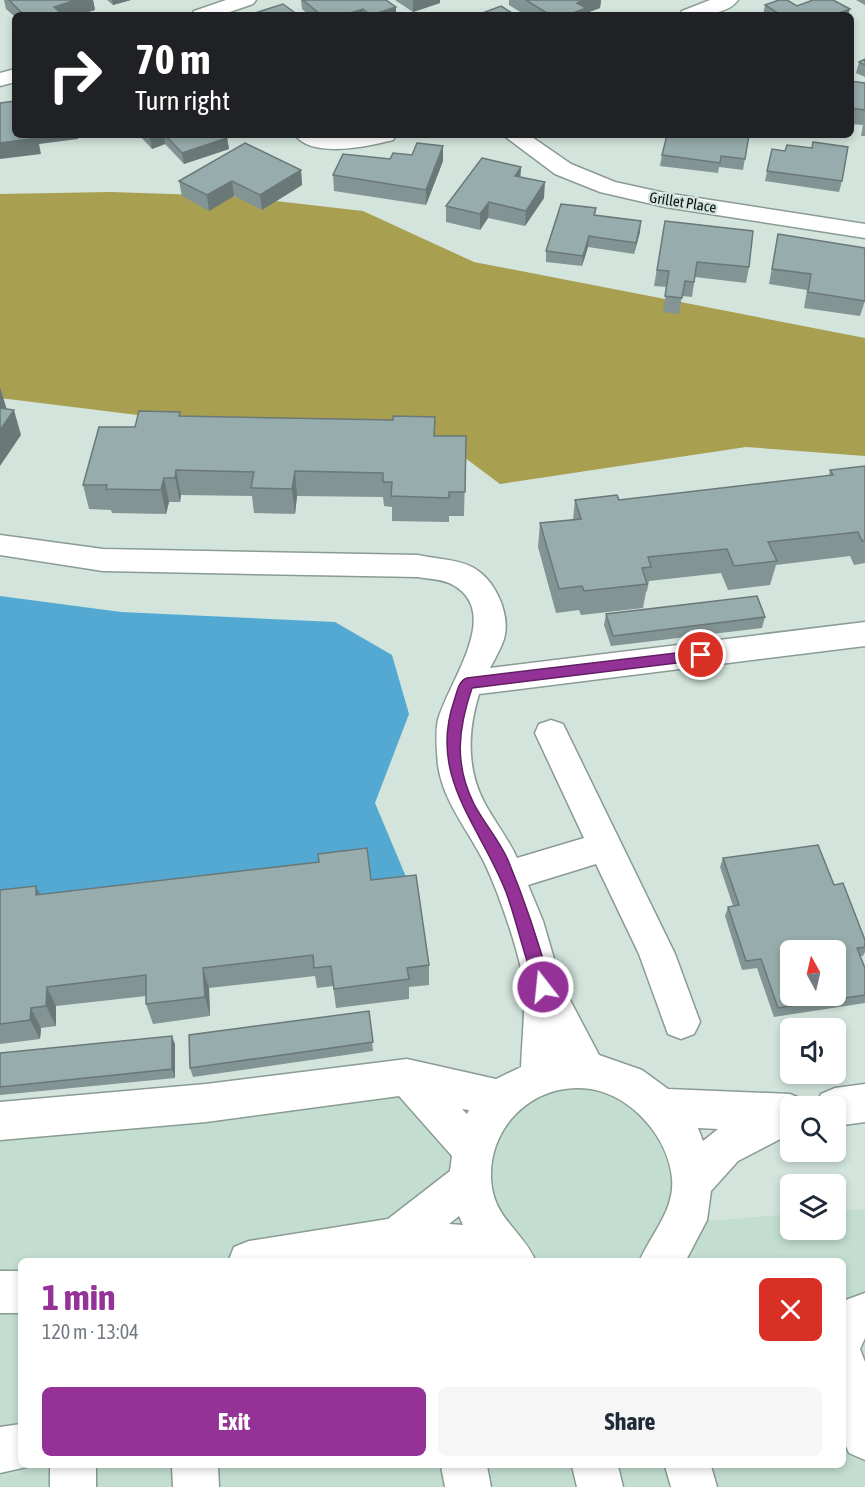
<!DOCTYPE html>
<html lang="en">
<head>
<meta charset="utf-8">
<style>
  body { margin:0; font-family:"Asap Condensed",sans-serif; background:#f6f6f7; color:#1f2937; height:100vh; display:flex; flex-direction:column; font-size:22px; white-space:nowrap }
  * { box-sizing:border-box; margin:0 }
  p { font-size:20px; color:#747a83 }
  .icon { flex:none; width:33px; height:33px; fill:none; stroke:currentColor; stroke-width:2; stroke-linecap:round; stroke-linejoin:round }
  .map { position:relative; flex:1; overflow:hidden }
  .side { position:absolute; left:18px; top:1258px; width:828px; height:210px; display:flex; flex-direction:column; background:#fff; border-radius:9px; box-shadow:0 3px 9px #0003 }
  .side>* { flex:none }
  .guide { position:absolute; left:12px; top:12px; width:842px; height:126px; border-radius:9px; box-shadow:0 3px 9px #0003; background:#202124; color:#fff; overflow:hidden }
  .needle { width:39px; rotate:352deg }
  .buttons { position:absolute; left:780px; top:940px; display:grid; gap:12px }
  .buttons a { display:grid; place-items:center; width:66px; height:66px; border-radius:9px; background:#fff; box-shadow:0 3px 9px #0003; font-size:30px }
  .pin { position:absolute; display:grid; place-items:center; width:51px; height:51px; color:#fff; margin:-26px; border:3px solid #fff; border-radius:50%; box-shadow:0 2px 6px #0007 }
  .me { position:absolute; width:66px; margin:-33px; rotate:344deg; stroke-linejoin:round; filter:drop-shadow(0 0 4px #0008) }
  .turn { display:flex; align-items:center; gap:21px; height:126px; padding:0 24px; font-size:27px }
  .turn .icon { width:78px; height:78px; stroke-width:2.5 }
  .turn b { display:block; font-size:42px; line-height:51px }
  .round { display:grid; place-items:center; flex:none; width:63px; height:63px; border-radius:9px; background:#f6f6f7 }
  .summary { display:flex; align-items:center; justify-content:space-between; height:102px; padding:0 24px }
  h1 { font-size:36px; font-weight:700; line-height:45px; color:#953298 }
  .cta { display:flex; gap:12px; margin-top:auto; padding:12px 24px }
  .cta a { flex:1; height:69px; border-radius:9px; background:#953298; color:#fff; font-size:24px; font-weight:700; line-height:69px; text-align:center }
  .cta a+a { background:#f6f6f7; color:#1f2937 }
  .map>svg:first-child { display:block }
</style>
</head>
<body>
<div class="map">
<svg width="865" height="1487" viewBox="0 0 865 1487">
  <rect width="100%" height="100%" fill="#d2e4dc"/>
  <path fill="#c3ded1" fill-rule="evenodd" d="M636,1071L710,1221L790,1214V1230H836V1211L865,1209V1487H0V1130L527,1087ZM21,1262H843V1466H21Z"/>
  <path fill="#a99f50" d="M111,192L231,196L363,211L474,262L865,338V456L746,447L500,484L421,425L186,421L0,398V194Z"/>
  <path fill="#53a9d1" d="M0,596L121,612L335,622L392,655L409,714L375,803L409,884L0,917Z"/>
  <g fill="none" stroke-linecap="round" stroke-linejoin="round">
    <g stroke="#8a9b93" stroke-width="3">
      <path id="minor" d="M226,0H256L253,4L221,15H191L194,11Z
        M710,0H738C727,16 697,15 679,15L682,11Z
        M15,69V82L0,86V73Z
        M295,135H396L393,140C370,146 312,159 295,135Z
        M503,135H529L571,164L615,182L665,193L865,224V238L665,207L600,192L555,174Z
        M0,535L103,549L418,555C435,559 457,559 472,567C495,579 511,614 504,639C501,648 495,659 490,668L865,622V646L479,694C468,730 466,767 484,802C494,821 508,838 517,858L584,838L535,733L539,724L551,720L563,724L675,954L700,1022L694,1034L681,1039L668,1034L639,954L596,864L528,885L543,921L561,983L599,1055L642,1070L668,1089L790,1094L804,1100L807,1107H790V1134L738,1161L711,1191L707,1220L685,1262H639C651,1234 675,1210 672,1178C668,1137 632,1096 591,1089C533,1080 483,1130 492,1188C497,1220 525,1234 536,1262H228L234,1247L249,1241L388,1219L450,1171L452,1156L399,1096L206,1122L0,1140V1102L206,1084L407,1059L496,1079L521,1067C522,1041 525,1015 524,989C523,961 498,891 485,864C469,831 443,802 438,765C437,752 435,733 438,720C448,682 503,613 453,585C444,579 428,579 418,577L103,571L0,555ZM462,1109L469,1110L467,1114ZM698,1128L718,1129L703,1141ZM459,1216L463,1225L449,1224Z
        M865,1084V1122L836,1126V1107H815L821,1094L835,1088Z
        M0,1271H21V1313H0Z
        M865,1293V1338L860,1349L865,1362V1460L849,1453L843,1439V1301Z
        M21,1424V1466H31L0,1473V1427Z
        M50,1466H96V1487H50Z
        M172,1466H218L219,1487H173Z
        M441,1466H487L491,1487H445Z
        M572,1466H618L623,1487H577Z
        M665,1466H711L717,1487H671Z"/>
    </g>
    <use href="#minor" fill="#fff" fill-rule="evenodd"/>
  </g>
  <path fill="#829494" d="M4,0H93L95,10L78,15H15V17L6,9Z
    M107,0H131L113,5Z
    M301,0H386L396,15H309L302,9Z
    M395,0H440V3L413,12Z
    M509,0H601L600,8L586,13V15H525L509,5Z
    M856,0H865V5Z
    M765,5L797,6L848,15H763Z
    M865,59V77L856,73L859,62Z
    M850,81L865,83V136H861L863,125L850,124Z
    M139,135H224L227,138L229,149L184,164L165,144L152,149Z
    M749,135L743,170L719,167L718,173L660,166L662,155Z
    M811,148L842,181L839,192L765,181L772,149L785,151Z
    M443,161L426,205L334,191L333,175Z
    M521,167L520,177L544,198L525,226L488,218L480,230L446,222V206Z
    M301,170L302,185L262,210L234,196L209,211L182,196L179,181Z
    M596,208L595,216L640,232L634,254L588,247L582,266L546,262V251Z
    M665,221L749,267L746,283L695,277L692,297L682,296L679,314L663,312L667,287L654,286Z
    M778,234L865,301L860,316L804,308L807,290L769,284Z
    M180,412L181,416L393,420L435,417V436H466L464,516H449V522L392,521V507L384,506L383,497L297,496L295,514L254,513L252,496L181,495L180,502H169L166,514L112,513L111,510L89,509L83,485L135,427Z
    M865,466V563L854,565L850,556L776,565L770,585L728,590L721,573L649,581L647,591L646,592L643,608L581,615L579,610L556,613L538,547L540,523L573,520L575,500H619L829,476L830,470Z
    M606,614L765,617L762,628L611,646L604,625Z
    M723,858L834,885L865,940V952L863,956H860L865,968V1003L774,1017L757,968L742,970L725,916L728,907L733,906L720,867Z
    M371,880L429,965V985L409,987V999L336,1008L333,986L317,988L315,976L209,988L210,1016L153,1024L146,1004V996L56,1006V1026L41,1028L40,1039L0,1044V890L40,894Z
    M369,1011L373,1051L193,1077L190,1068Z
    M175,1044V1078L0,1095V1053Z"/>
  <path fill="#6a7878" d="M76,0H93L95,10L78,15H55L54,7Z
    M112,0H131L113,5Z
    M413,0H440V3L413,12Z
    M584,0H601L600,8L586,13V15H568L577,3Z
    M396,7V15H371Z
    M363,9L364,15H343Z
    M850,9L848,15H834Z
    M37,135H78V139L39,144L41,154L0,159V143Z
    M160,135H164L165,144L152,149L150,138Z
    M227,138L229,149L184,164L182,153Z
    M443,146V161L426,205V190Z
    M521,167L520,183L515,176Z
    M301,170L302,185L262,210L260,195Z
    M232,181L234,196L209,211L207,195Z
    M545,182L544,198L525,226L526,211Z
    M489,202L488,218L480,230V214Z
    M641,221L640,232L634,254L636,243Z
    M589,236L588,247L582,266L583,256Z
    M0,387L7,410L0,420Z
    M14,410L21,435L0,466V430Z
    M176,470L181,495L180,502L175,478Z
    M295,471L297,496L295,514L292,489Z
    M164,478L169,502L166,514L161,490Z
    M36,886L46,907L36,895Z
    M203,968L209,988L210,1016L205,997Z
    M47,987L56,1006V1026L46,1006Z
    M31,1008L41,1028L40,1039L30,1020Z
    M172,1036L175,1044V1078L172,1069Z"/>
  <path fill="#97acac" stroke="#6a7878" stroke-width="1.5" fill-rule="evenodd" d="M9,0H76L54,7L63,15H24Z
    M303,0H386L396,7L371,15L363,9L343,15H321Z
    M526,0H584L577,3L586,8L568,15H550Z
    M779,0H787L797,6L813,0H833L850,9L834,15H781L765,5Z
    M283,4L298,15H249Z
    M501,6L515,15H477Z
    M865,59V65L859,62Z
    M850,81L865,83V110L851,108L853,97H850Z
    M15,101V135H37V138L0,143V103Z
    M147,135H160L150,138Z
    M165,135H224L227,138L182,153Z
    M667,135H749L745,159L721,156L720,163L662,155Z
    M813,142L848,147L842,181L767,171L772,149L785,151L787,145L812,148Z
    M245,143L301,170L260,195L232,181L207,195L179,181Z
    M417,143L443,146L426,190L333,175L343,154L390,159L393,153L412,155Z
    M482,158L521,167L515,176L545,182L526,211L489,202L480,214L446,206Z
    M561,204L596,208L594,215L641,221L636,243L589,236L583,256L546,251Z
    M665,221L753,231L749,267L697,262L694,282L685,281L682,298L665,296L669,271L657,270Z
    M778,234L865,248V301L808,292L811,274L772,269Z
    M0,408L14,410L0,430Z
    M139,411L180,412L179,416L393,420V416L435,417L434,436H466L465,492H449V498L391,496L392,482H383V473L295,471L292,489L251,488L254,472L176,470L175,478H164L161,490L106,489L107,485H83L99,427H135Z
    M865,466V540L862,541L858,532L768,542L777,561L734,566L727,549L648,557L651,567L642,568L647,584L584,591L582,586L559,589L540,523L581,519L575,500L617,495L619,500L833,475L830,470Z
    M757,596L765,617L613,636L606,614Z
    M818,845L834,885L843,883L865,940V947L857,948L865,968V995L778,1008L761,959L746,961L728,907L739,905L723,858ZM790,951H836V996H790Z
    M367,848L371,880L416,875L429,965L407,968L409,979L334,989L331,966L314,968L313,955L203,968L205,997L146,1004V975L47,987L46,1006L31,1008L30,1020L0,1024V890L36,886V895L319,862L318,854Z
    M369,1011L373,1042L190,1068L189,1035Z
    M172,1036V1069L0,1087V1053Z"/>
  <path fill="#953298" stroke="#612063" stroke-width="1.5" d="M701,650L708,655L701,660L472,688C458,729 454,764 474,804C484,823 499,840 508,860C525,901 539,943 551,987L549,991H538C524,960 518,924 506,892C480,825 428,777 454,701C457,693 458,681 467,678Z"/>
  <g text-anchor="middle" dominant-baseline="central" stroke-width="4.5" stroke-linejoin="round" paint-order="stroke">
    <g font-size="15" fill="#0d1311" stroke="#d2e4dc">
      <text transform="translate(683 202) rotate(9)">Grillet Place</text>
    </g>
  </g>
</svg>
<div class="buttons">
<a><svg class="needle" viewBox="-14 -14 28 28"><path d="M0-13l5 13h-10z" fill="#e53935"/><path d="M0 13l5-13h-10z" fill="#747a83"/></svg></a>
<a><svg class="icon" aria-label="sound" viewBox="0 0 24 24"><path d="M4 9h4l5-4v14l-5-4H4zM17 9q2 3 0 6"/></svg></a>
<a><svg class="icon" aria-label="search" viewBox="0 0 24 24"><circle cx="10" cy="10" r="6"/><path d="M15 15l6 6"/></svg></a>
<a><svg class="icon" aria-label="layers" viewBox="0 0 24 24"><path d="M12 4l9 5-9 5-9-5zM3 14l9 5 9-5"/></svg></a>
</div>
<div class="pin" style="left:701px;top:655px;background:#d93025"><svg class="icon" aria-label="arrive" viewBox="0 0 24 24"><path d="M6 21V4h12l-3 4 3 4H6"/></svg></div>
<svg class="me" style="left:543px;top:987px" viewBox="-20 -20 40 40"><circle r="17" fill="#953298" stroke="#fff" stroke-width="3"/><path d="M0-11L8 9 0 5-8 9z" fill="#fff"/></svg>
<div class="guide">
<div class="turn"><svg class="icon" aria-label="right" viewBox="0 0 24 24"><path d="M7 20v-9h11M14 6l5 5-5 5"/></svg><div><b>70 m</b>Turn right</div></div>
</div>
<section class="side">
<div class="summary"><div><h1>1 min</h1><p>120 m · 13:04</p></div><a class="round" style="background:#d93025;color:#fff"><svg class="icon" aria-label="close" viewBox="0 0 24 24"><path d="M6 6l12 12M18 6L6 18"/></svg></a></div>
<div class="cta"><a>Exit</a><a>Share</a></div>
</section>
</div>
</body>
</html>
